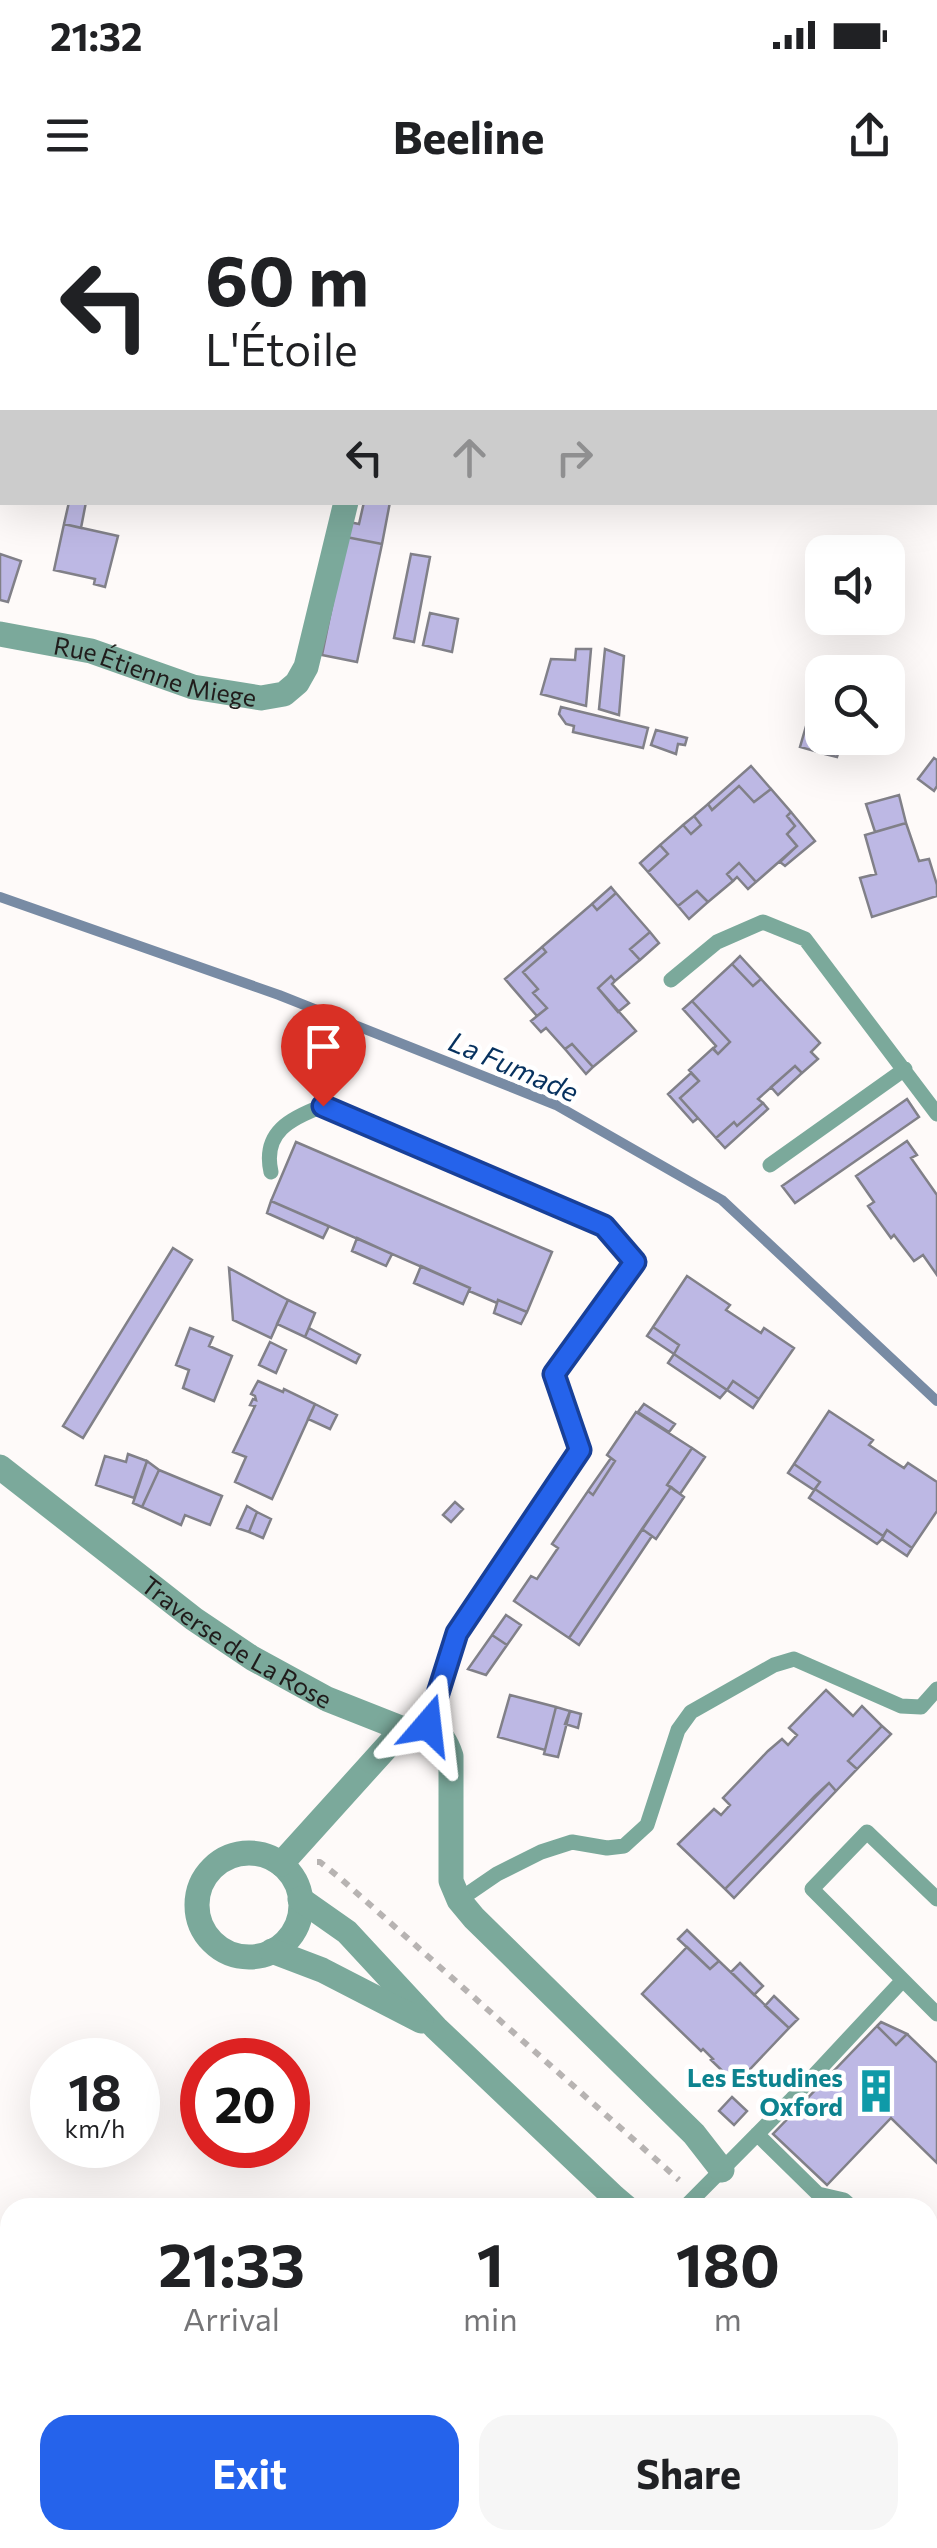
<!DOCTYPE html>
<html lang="en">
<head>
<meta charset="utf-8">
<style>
  body { margin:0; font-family:Commissioner,sans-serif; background:#f6f6f6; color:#202124; height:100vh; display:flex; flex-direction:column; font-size:38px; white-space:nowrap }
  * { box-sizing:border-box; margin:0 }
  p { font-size:32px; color:#757577 }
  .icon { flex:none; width:55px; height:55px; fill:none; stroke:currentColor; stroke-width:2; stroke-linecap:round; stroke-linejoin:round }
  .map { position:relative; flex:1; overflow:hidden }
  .side { position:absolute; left:0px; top:1998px; width:938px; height:352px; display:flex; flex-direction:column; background:#fff; border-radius:30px 30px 0 0; box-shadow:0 10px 40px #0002 }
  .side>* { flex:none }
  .hud { position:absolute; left:0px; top:0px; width:938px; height:305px; box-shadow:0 10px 40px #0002; background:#fff; color:#202124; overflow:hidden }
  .buttons { position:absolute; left:805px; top:335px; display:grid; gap:20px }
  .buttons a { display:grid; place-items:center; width:100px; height:100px; border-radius:20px; background:#fff; box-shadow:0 10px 40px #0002; font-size:50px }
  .speed { position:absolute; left:30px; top:1838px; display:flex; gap:20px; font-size:50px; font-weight:700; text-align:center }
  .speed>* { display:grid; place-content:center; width:130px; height:130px; border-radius:50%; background:#fff; box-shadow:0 10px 40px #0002; line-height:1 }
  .speed small { font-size:25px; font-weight:400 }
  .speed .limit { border:15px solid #d22; background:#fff; color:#111 }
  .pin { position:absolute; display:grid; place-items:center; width:85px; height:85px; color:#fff; margin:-102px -42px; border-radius:50% 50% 50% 0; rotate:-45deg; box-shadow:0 0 10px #0007 }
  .pin .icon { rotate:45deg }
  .me { position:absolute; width:110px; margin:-55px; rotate:17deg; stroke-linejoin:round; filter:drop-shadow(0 0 8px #0008) }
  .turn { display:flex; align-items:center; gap:35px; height:210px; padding:0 40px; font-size:45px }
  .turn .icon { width:130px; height:130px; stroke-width:2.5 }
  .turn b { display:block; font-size:70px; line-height:85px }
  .lanes { display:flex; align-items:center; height:95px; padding:0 40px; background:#0003; justify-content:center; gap:50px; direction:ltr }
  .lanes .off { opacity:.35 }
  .eta { display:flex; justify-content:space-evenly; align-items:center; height:170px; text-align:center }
  .eta b { font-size:60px; font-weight:700; line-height:70px }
  .primary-button { display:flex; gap:20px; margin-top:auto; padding:20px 40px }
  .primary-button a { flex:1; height:115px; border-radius:30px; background:#2563eb; color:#fff; font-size:40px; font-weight:700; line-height:115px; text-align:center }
  .primary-button a+a { background:#f6f6f6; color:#202124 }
  .status { display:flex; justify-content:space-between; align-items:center; height:70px; padding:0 50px; background:#fff; direction:ltr }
  .status svg { height:28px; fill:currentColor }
  header { display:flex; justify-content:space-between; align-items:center; height:130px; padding:0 40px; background:#fff; font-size:45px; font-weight:700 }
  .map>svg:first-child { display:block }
</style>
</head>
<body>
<div class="status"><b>21:32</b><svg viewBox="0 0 49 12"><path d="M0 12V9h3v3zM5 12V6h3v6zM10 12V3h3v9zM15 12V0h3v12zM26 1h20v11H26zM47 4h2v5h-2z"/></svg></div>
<header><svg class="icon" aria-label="menu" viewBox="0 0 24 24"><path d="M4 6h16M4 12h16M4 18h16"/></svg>Beeline<svg class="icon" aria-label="share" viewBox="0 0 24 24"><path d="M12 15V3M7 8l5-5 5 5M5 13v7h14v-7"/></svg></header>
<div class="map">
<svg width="937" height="2348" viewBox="0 0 937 2348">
  <rect width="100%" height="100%" fill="#fefaf9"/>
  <path fill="#fceae3" d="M0,2169L10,2178V2340H191L200,2348H0Z
    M697,2340H915V2348H689Z"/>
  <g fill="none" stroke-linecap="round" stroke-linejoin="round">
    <path stroke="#788ba4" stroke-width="10" d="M0,697L279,795L556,905L722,1000L937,1201"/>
  </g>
  <path fill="#bdb8e4" stroke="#818088" stroke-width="2.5" d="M69,302H86L81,328L64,324Z
    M364,302H390L382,344L346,337L349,322L359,324Z
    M64,324L118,336L105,387L94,384L95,379L54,370Z
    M346,337L382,344L357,462L322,455Z
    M0,354L21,361L8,402L0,400Z
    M411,354L430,357L414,442L394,438Z
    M430,413L458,419L452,452L423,445Z
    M576,449H591L586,506L541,494L551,459L575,460Z
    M605,449L624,456L619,515L599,509Z
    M561,507L648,528L643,548L573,532L574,526L566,524L559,514Z
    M809,516L822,520V538H829L825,554L800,547Z
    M656,530L687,538L685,545L678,544L676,554L651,545Z
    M829,538H843L837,557L825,554Z
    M934,558L937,560V586L934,591L918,579Z
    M751,566L771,589L754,602L739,586L712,610L708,604Z
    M739,586L754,602L771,589L791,612L787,616L795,626L787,634L797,646L756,682L739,663L727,674L733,681L708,702L697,691L678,706L648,672L668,654L660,645L683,625L691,634L701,625L694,616L708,604L712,610Z
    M899,595L906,623L875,632L866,604Z
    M791,612L815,641L785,666L780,662L797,646L787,634L795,626L787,616Z
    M694,616L701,625L691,634L683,625Z
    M906,623L919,661L929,659L937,685V696L872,717L860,678L876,674L865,635Z
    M660,645L668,654L648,672L640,663Z
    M739,663L756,682L748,689L737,677L733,681L727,674Z
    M611,687L616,693L597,710L592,704Z
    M697,691L708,702L689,719L678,706Z
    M616,693L650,732L630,749L640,760L615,781L611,776L598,788L636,831L593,867L572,844L565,849L546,828L541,832L531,821L547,808L533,793L538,789L523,772L546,752L542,747L592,704L597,710Z
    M650,732L659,743L640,760L630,749Z
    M542,747L546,752L523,772L538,789L533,793L547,808L537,816L505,779Z
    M740,756L761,779L753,786L732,764Z
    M732,764L753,786L761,779L820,843L811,852L818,859L802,873L795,866L758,899L763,903L737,926L734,922L716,938L680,898L699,881L689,870L713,848L718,854L730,842L692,801Z
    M611,776L615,781L612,784L629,803L618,812L598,788Z
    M692,801L730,842L718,854L713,849L716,846L683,809Z
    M572,844L593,867L586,874L565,849Z
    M795,866L802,873L778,895L771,887Z
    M691,873L699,881L680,898L698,918L693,922L668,894Z
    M907,899L919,917L795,1003L782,986Z
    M763,903L768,909L725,948L716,938L734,922L737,926Z
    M907,941L917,955L911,958L937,995V1075L923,1055L914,1061L894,1035L891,1038L868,1006L874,1002L856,976Z
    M296,942L552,1052L527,1112L498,1100L497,1103L469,1091L470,1088L271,1001Z
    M271,1001L329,1026L323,1038L267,1013Z
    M357,1038L392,1054L386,1066L352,1051Z
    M173,1048L192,1060L83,1238L63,1226Z
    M421,1066L470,1088L463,1104L414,1083Z
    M229,1068L288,1100L271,1138L233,1120Z
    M687,1076L730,1105L726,1110L761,1133L764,1128L794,1148L759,1199L733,1181L727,1190L674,1154L679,1145L653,1127Z
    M288,1100L315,1113L305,1137L277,1124Z
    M498,1100L527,1112L521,1124L494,1113Z
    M653,1127L679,1145L674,1154L647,1136Z
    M190,1128L213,1137L209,1146L232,1156L214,1201L183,1188L189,1170L176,1165Z
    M309,1128L360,1155L356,1163L305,1137Z
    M270,1142L286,1150L276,1173L259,1165Z
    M674,1154L727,1190L720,1198L668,1163Z
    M258,1181L283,1192L284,1189L315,1204L272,1299L235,1282L246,1257L233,1252L255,1206L250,1205L253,1199L256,1200L255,1196L251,1194Z
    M733,1181L759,1199L753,1208L727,1190Z
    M315,1204L337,1215L330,1229L308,1219Z
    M644,1204L675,1224L669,1232L638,1212Z
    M829,1211L873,1240L869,1245L890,1259L904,1268L908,1263L937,1282V1311L912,1348L887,1330L883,1336L815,1289L820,1282L794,1264Z
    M636,1212L692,1248L667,1285L671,1287L569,1438L514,1401L531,1376L537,1379L558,1348L552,1344L588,1291L593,1295L615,1261L607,1255Z
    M692,1248L705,1257L680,1294L667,1285Z
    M128,1254L147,1261L134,1298L96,1285L105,1256L126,1262Z
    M611,1258L615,1261L593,1295L588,1291Z
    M147,1261L159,1270L142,1307L133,1303Z
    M794,1264L820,1282L814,1290L788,1273Z
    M159,1270L222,1296L210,1325L185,1315L181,1325L142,1307Z
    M671,1287L684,1297L656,1339L642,1329Z
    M815,1289L883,1336L882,1339L877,1344L809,1298Z
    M455,1302L463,1309L451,1322L443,1315Z
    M247,1306L257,1312L249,1332L237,1328Z
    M257,1312L271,1319L263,1338L249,1332Z
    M642,1329L652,1336L579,1445L569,1438Z
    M887,1330L912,1348L907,1356L882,1339Z
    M506,1415L521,1425L507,1445L492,1435Z
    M492,1435L507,1445L486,1475L468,1469Z
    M826,1490L853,1516L862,1506L882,1526L848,1561L857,1569L836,1591L829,1583L815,1596L725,1689L678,1644L714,1609L721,1615L730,1605L723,1598L768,1551L782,1539L788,1545L797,1535L789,1528Z
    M510,1495L556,1507L545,1550L498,1537Z
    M556,1507L570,1511L558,1557L544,1554Z
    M570,1511L581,1514L578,1528L565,1524Z
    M882,1526L891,1534L857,1569L848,1561Z
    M829,1583L836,1591L734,1698L725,1689Z
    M687,1730L719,1761L710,1769L678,1739Z
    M687,1747L710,1769L719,1761L789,1828L736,1884L711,1860L713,1859L703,1849L701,1851L642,1794Z
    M740,1763L763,1786L754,1795L731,1772Z
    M774,1796L798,1819L789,1828L765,1806Z
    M881,1822L907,1834L896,1845L877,1826Z
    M877,1826L896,1845L907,1834L937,1863V1963L891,1918L827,1985L773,1934Z
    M732,1897L747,1911L734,1925L719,1911Z
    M0,2170L10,2179V2222L0,2213Z
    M0,2245L10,2254V2261L2,2269L10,2276V2340H70L63,2348H0Z
    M720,2340H870L863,2348H729Z"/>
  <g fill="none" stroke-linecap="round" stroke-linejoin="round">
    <path stroke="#b7b3b2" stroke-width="6" stroke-dasharray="8 8" stroke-linecap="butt" d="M685,0L686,2
      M317,1662H320L340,1678L679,1980
      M928,2134L937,2135
      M524,2348L531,2340
      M553,2348L560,2340"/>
    <path stroke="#7ba99b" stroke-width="15" d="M671,780L717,742L763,722L805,739L937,914
      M770,965L905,869
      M271,972C262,932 291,918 323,906L604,1026L635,1062L554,1174L580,1250L457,1433L429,1525
      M937,1699L867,1632L812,1689L937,1814
      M459,1700L497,1674L541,1652L572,1642L607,1648L624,1646L647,1625L678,1530L691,1512L774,1465L794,1459L901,1506L921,1507L937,1489
      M757,1934L818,1994L844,2000L853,2008
      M684,2008L790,1901L902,1781
      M928,2078L937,2087"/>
    <g stroke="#7ba99b" stroke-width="25">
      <path d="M935,186H937"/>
      <path id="s1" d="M0,434L91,451L193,487L261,498L284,494L297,483L306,467L346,302"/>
      <path id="s2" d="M0,1267L194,1419L252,1458L327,1499L403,1529C428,1519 443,1531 451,1556V1681L459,1700L474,1718L694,1934L722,1970"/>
      <circle cx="249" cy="1705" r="52"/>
      <path d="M281,1664L403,1529"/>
      <path d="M300,1699L347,1732L436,1828L614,1997L627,2008"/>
      <path d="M272,1751L322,1770L421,1821"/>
      <path d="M928,2182L937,2184"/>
      <path d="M599,2348L606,2340"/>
    </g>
  </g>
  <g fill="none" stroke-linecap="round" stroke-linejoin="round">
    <g stroke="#184099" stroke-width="25">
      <path id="route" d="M323,906L604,1026L635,1062L554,1174L580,1250L457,1433L428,1525"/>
    </g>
    <use href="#route" stroke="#2563eb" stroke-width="18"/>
  </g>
  <defs>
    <g id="building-bare" transform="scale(3.45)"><path d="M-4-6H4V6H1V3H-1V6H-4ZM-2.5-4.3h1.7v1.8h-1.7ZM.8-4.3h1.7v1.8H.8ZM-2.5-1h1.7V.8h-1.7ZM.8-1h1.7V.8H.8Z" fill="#0f9aa8" stroke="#fff" stroke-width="2.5" paint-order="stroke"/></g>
  </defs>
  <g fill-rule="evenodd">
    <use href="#building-bare" x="876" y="1891"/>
  </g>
  <g text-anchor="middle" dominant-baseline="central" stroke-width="9" stroke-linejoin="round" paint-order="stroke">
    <g font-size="25" fill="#201c1b" stroke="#fff">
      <text stroke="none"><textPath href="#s1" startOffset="160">Rue Étienne Miege</textPath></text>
      <text stroke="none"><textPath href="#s2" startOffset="295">Traverse de La Rose</textPath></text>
    </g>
    <g font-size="25" font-weight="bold" fill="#0d838f" stroke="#fff" text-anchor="end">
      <text x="843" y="1877">Les Estudines<tspan x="843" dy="29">Oxford</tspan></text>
    </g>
    <g font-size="28" font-style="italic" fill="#06315e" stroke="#fff">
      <text transform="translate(514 866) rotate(23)">La Fumade</text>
    </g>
  </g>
</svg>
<div class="buttons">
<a><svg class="icon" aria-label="sound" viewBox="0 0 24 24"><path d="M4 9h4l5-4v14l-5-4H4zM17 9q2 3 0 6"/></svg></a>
<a><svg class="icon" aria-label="search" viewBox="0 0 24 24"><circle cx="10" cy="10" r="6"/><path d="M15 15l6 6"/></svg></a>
</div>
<div class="speed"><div>18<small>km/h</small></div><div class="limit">20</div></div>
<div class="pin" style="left:323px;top:906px;background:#d93025"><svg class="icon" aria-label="arrive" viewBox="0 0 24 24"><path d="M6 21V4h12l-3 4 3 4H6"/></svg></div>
<svg class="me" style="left:428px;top:1525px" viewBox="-20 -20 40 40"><path d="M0-17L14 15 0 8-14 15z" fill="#2563eb" stroke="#fff" stroke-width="4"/></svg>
<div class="hud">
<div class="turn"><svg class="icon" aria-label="left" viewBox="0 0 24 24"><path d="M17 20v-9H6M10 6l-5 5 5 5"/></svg><div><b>60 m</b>L'Étoile</div></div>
<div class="lanes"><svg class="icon" aria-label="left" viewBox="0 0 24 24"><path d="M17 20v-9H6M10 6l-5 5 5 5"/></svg><svg class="icon off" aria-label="ahead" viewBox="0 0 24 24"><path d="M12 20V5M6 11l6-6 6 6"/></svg><svg class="icon off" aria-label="right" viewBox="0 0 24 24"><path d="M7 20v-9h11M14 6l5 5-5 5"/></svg></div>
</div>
<section class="side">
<div class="eta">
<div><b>21:33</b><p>Arrival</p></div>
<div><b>1</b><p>min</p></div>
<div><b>180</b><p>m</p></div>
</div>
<div class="primary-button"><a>Exit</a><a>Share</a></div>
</section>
</div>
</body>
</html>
